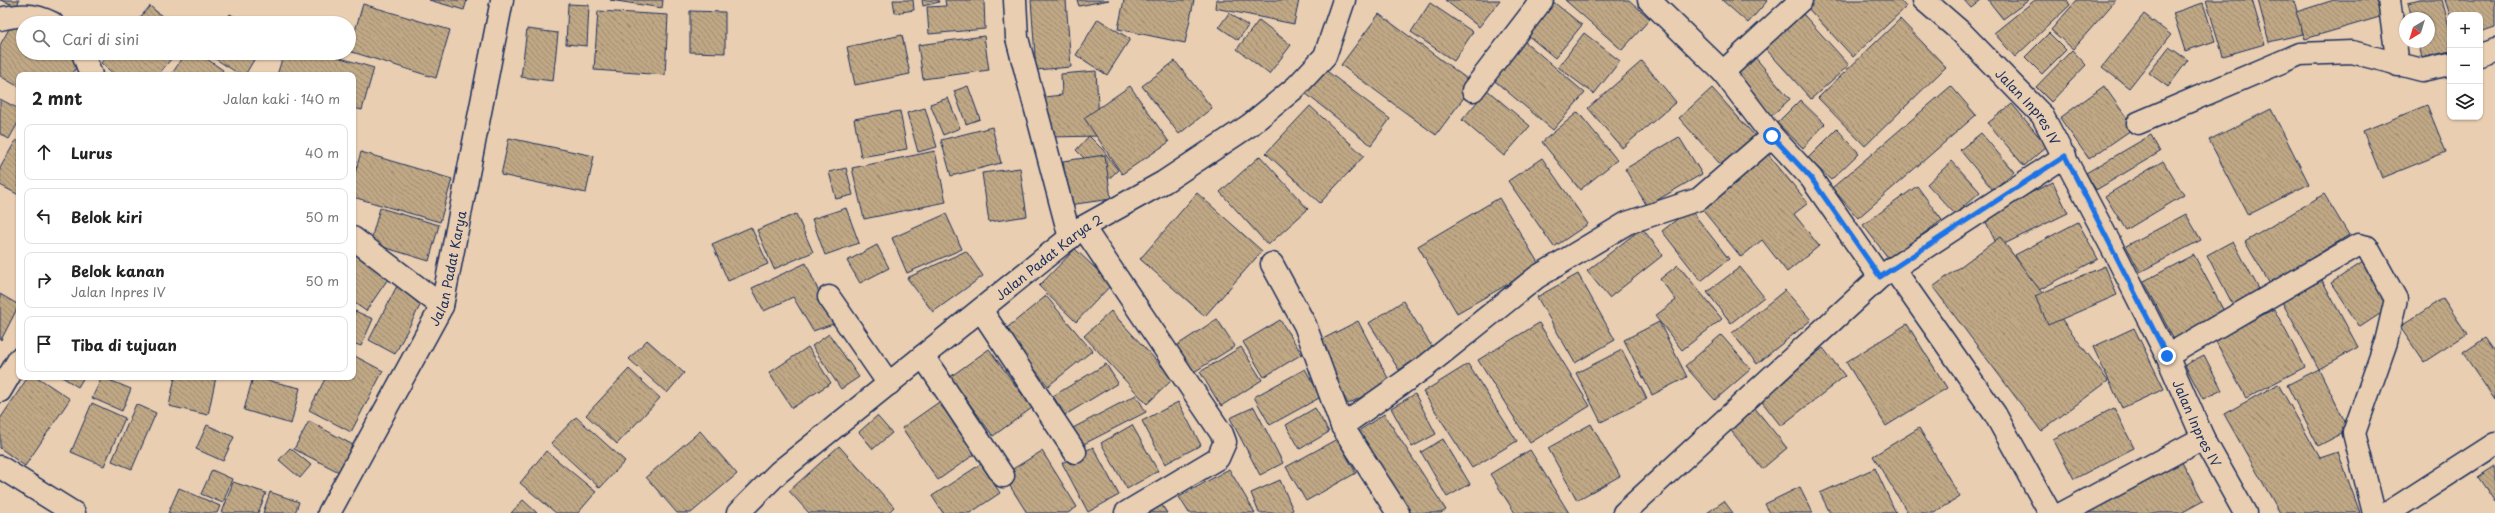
<!DOCTYPE html>
<html lang="id">
<head>
<meta charset="utf-8">
<style>
  body { margin:0; font-family:"Playpen Sans",sans-serif; background:#f2f2f2; color:#222 }
  .controls { position:absolute; right:12px; top:12px; display:grid; overflow:hidden; border-radius:8px; box-shadow:0 1px 3px #0004 }
  .controls button { width:36px; height:36px; display:grid; place-items:center; padding:0; border:0; border-bottom:1px solid #e0e0e0; background:#fff; color:#222; font:20px sans-serif }
  .compass { position:absolute; left:2399px; top:12px; width:36px; height:36px; border-radius:50%; background:#fff; box-shadow:0 1px 3px #0004; rotate:218deg }
  .stop { position:absolute; width:12px; height:12px; margin:-9px; border:3px solid #1a73e8; border-radius:50%; background:#fff }
  .stop.end { background:#1a73e8; border-color:#fff; box-shadow:0 1px 4px #0008 }
  .list { margin:0; padding:0; list-style:none }
  h2 { display:flex; justify-content:space-between; align-items:center; height:52px; margin:0; padding:0 16px; font-size:17px }
  h2 small { font-size:13px; font-weight:400; color:#767676 }
  .list li { display:grid; grid-template-columns:26px 1fr auto; gap:12px; align-items:center; box-sizing:border-box; height:56px; margin:0 8px 8px; padding:0 8px; border:1px solid #e0e0e0; border-radius:8px }
  .list b { display:block; font-size:15px; white-space:nowrap }
  .list p { margin:0; font-size:13px; white-space:nowrap; color:#767676 }
  .list em { font-size:13px; font-style:normal; color:#767676 }
  .icon { flex:none; width:22px; height:22px; fill:none; stroke:currentColor; stroke-width:2; stroke-linecap:round; stroke-linejoin:round }
  .map { position:relative; flex:none; width:2495px; height:513px; overflow:hidden }
  .search { position:absolute; background:#fff; box-shadow:0 1px 3px #0004; left:16px; top:16px; width:340px; height:44px; display:flex; align-items:center; gap:10px; box-sizing:border-box; padding:0 14px; border-radius:22px; color:#767676; font-size:15px }
  .panel { position:absolute; background:#fff; box-shadow:0 1px 3px #0004; left:16px; top:72px; width:340px; height:308px; border-radius:8px }
  .map>svg:first-child { display:block }
</style>
</head>
<body>
<div class="map">
<svg width="2495" height="513" viewBox="0 0 2495 513">
  <defs>
    <pattern id="building-back-hatch" width="6" height="6" patternUnits="userSpaceOnUse"><rect width="6" height="6" fill="#c0a885"/><path d="M-1 5l2 2M0 0l6 6M5-1l2 2" fill="none" stroke="#9b8970"/></pattern>
  </defs>
  <rect width="100%" height="100%" fill="#e9ceb1"/>
  <filter id="ink" filterUnits="userSpaceOnUse"><feTurbulence type="fractalNoise" baseFrequency=".025" numOctaves="2"/><feDisplacementMap in="SourceGraphic" scale="8" xChannelSelector="R" yChannelSelector="G"/><feConvolveMatrix kernelMatrix="1 2 1 2 8 2 1 2 1" color-interpolation-filters="sRGB"/></filter>
  <g filter="url(#ink)">
    <g fill="url(#building-back-hatch)" stroke="#1b2f5e">
      <path d="M0,0H19L17,6Z"/>
      <path d="M429,0H467L464,10Z"/>
      <path d="M610,0H663L662,8Z"/>
      <path d="M893,0H913L914,10L895,13Z"/>
      <path d="M922,0H938L939,2L923,6Z"/>
      <path d="M945,0H984L985,29L929,34L927,7L946,6Z"/>
      <path d="M1031,0H1066L1071,67L1036,70Z"/>
      <path d="M1077,0H1109L1079,6Z"/>
      <path d="M1124,0H1194L1185,43L1118,29Z"/>
      <path d="M1216,0H1299L1294,24L1215,8Z"/>
      <path d="M1445,0H1500L1479,27Z"/>
      <path d="M1551,0L1582,25L1555,58L1525,33Z"/>
      <path d="M1565,0H1629L1650,19L1622,50Z"/>
      <path d="M1722,0H1768L1748,23Z"/>
      <path d="M1811,0H1900L1906,7L1853,57L1805,5Z"/>
      <path d="M1964,0H1981L1971,8Z"/>
      <path d="M1988,0H2029L2003,19Z"/>
      <path d="M2035,0H2067L2070,5L2015,57L1994,33Z"/>
      <path d="M2077,0H2116L2073,49L2051,30Z"/>
      <path d="M2206,0H2252L2265,44L2223,56Z"/>
      <path d="M2258,0H2294L2303,34L2269,42Z"/>
      <path d="M2334,0H2378L2383,16L2305,39L2296,12Z"/>
      <path d="M2420,0H2442L2450,30V51L2422,58L2418,42H2429V18H2412L2408,3Z"/>
      <path d="M2445,0H2495V27L2480,32V15H2450Z"/>
      <path d="M1430,3L1473,32L1454,61L1411,32Z"/>
      <path d="M2203,3L2215,41L2185,51L2173,13Z"/>
      <path d="M363,4L450,30L436,78L349,51Z"/>
      <path d="M568,4L589,5L587,46L566,44Z"/>
      <path d="M150,6L170,23H135Z"/>
      <path d="M598,11L668,15L665,75L594,70Z"/>
      <path d="M690,11L725,12V53L690,52Z"/>
      <path d="M1229,13L1248,26L1238,40L1219,27Z"/>
      <path d="M230,14L245,23H224Z"/>
      <path d="M1379,14L1474,84L1436,135L1341,65Z"/>
      <path d="M1803,14L1849,65L1811,99L1765,48Z"/>
      <path d="M2144,14L2171,35L2129,88L2102,67Z"/>
      <path d="M1098,19L1130,39L1107,75L1076,55Z"/>
      <path d="M1900,19L1946,67L1865,146L1818,98Z"/>
      <path d="M1259,20L1291,45L1269,74L1237,49Z"/>
      <path d="M13,22L23,27V53H68L80,60L72,75H19V87L0,76V45Z"/>
      <path d="M527,29L558,33L553,81L521,77Z"/>
      <path d="M1584,33L1620,61L1594,94L1558,67Z"/>
      <path d="M2049,33L2066,50L2042,74L2025,57Z"/>
      <path d="M902,35L910,74L855,85L847,47Z"/>
      <path d="M984,36L989,70L923,79L918,45Z"/>
      <path d="M1522,39L1585,93L1553,130L1490,77Z"/>
      <path d="M2169,47L2188,60L2168,87L2149,73Z"/>
      <path d="M2072,50L2086,65L2051,102L2036,87Z"/>
      <path d="M109,53H176L158,75H115L101,63Z"/>
      <path d="M186,53H198L223,70L220,75H171Z"/>
      <path d="M206,53H258L245,75H241Z"/>
      <path d="M284,53H324L374,68L362,110L353,108V75H277Z"/>
      <path d="M1754,56L1790,99L1769,118L1732,73Z"/>
      <path d="M1175,61L1212,108L1179,134L1142,86Z"/>
      <path d="M1642,61L1676,102L1622,148L1588,108Z"/>
      <path d="M1324,69L1390,119L1371,145L1305,93Z"/>
      <path d="M1096,71L1100,136L1049,137L1044,97L1062,95L1061,74Z"/>
      <path d="M968,86L980,119L966,124L954,91Z"/>
      <path d="M1130,86L1169,142L1122,174L1084,118Z"/>
      <path d="M1951,86L1976,115L1858,218L1832,188Z"/>
      <path d="M2104,86L2134,128L2089,159L2060,118Z"/>
      <path d="M1712,88L1755,136L1721,165L1679,118Z"/>
      <path d="M1487,90L1530,126L1504,156L1462,120Z"/>
      <path d="M948,98L960,128L943,135L930,104Z"/>
      <path d="M0,99L19,109V121L9,139L0,134Z"/>
      <path d="M1800,100L1825,124L1803,148L1777,123Z"/>
      <path d="M2012,104L2047,146L2024,166L1988,123Z"/>
      <path d="M2427,105L2446,152L2382,178L2363,131Z"/>
      <path d="M1310,106L1364,156L1320,203L1266,153Z"/>
      <path d="M925,108L937,147L918,152L907,113Z"/>
      <path d="M2271,109L2309,184L2248,215L2209,140Z"/>
      <path d="M900,111L907,149L861,157L854,119Z"/>
      <path d="M1578,112L1617,160L1580,190L1542,142Z"/>
      <path d="M992,127L1001,163L951,176L941,140Z"/>
      <path d="M1837,129L1859,153L1831,180L1808,158Z"/>
      <path d="M1981,133L2014,172L1993,190L1960,150Z"/>
      <path d="M2151,135L2160,152L2096,190L2086,173Z"/>
      <path d="M1089,136L1103,150L1118,170L1096,191L1074,167L1084,158L1076,150Z"/>
      <path d="M1679,137L1702,174L1647,206L1625,169Z"/>
      <path d="M509,138L594,156L586,193L501,175Z"/>
      <path d="M16,140L19,142V195L0,185V168Z"/>
      <path d="M935,151L946,202L864,219L852,168Z"/>
      <path d="M361,152L452,179L440,222L353,197V180Z"/>
      <path d="M1767,153L1808,203L1794,214L1819,246L1787,272L1762,240L1741,257L1700,207Z"/>
      <path d="M1105,155L1111,199L1069,205L1063,161Z"/>
      <path d="M1260,156L1308,209L1268,245L1220,192Z"/>
      <path d="M1542,158L1588,224L1554,247L1508,181Z"/>
      <path d="M1952,161L1980,192L1955,214L1927,184Z"/>
      <path d="M2163,161L2184,195L2126,230L2105,196Z"/>
      <path d="M846,168L853,195L836,199L829,172Z"/>
      <path d="M1020,168L1027,216L989,222L982,173Z"/>
      <path d="M2053,182L2068,213L1998,247L1983,216Z"/>
      <path d="M1917,186L1942,220L1889,259L1863,225Z"/>
      <path d="M1197,193L1262,251L1205,316L1140,259Z"/>
      <path d="M2324,194L2349,235L2270,284L2245,242Z"/>
      <path d="M1499,198L1540,266L1457,313L1418,246Z"/>
      <path d="M380,208L439,225L429,261L370,243Z"/>
      <path d="M846,208L859,243L825,255L812,219Z"/>
      <path d="M1690,209L1729,259L1701,281L1662,231Z"/>
      <path d="M796,214L813,252L774,269L757,230Z"/>
      <path d="M946,214L962,249L907,273L892,238Z"/>
      <path d="M2186,214L2201,240L2140,272L2126,246Z"/>
      <path d="M2078,222L2098,259L2035,292L2015,255Z"/>
      <path d="M751,227L768,264L728,281L712,244Z"/>
      <path d="M1642,228L1663,255L1609,298L1587,271Z"/>
      <path d="M2000,237L2108,381L2041,431L1933,287Z"/>
      <path d="M2233,241L2260,291L2233,305L2207,255Z"/>
      <path d="M877,245L889,268L860,283L847,261Z"/>
      <path d="M1075,249L1112,284L1076,322L1039,286Z"/>
      <path d="M353,250L390,276L366,311L353,302Z"/>
      <path d="M966,251L983,276L933,312L907,278Z"/>
      <path d="M2194,255L2225,313L2174,340L2144,281Z"/>
      <path d="M2363,262L2392,306L2360,327L2331,283Z"/>
      <path d="M806,263L833,324L813,331L793,297L764,311L752,288Z"/>
      <path d="M1678,265L1722,319L1682,350L1655,316L1676,300L1660,279Z"/>
      <path d="M2105,266L2117,295L2048,325L2035,296Z"/>
      <path d="M1740,267L1764,297L1731,323L1707,292Z"/>
      <path d="M1578,274L1615,340L1575,363L1537,297Z"/>
      <path d="M2322,280L2358,347L2319,369L2282,302Z"/>
      <path d="M399,282L425,296L395,354L369,340Z"/>
      <path d="M1785,290L1811,320L1757,364L1732,333Z"/>
      <path d="M0,294L19,305L1,340L0,339Z"/>
      <path d="M1046,296L1092,351L1048,386L1003,331Z"/>
      <path d="M2443,298L2467,334L2424,362L2400,327Z"/>
      <path d="M1403,301L1433,348L1399,370L1369,323Z"/>
      <path d="M2274,309L2305,367L2246,398L2215,340Z"/>
      <path d="M355,311L373,319L361,346L353,343V317Z"/>
      <path d="M1111,311L1173,379L1147,404L1084,336Z"/>
      <path d="M1217,319L1235,346L1194,372L1176,346Z"/>
      <path d="M1280,320L1302,354L1264,377L1243,342Z"/>
      <path d="M1358,321L1390,382L1348,404L1315,343Z"/>
      <path d="M1659,322L1687,377L1652,395L1624,340Z"/>
      <path d="M1539,323L1590,406L1530,443L1478,360Z"/>
      <path d="M1907,324L1947,388L1886,426L1846,362Z"/>
      <path d="M2134,328L2164,389L2122,408L2093,347Z"/>
      <path d="M829,334L859,377L841,389L812,346Z"/>
      <path d="M1721,335L1751,369L1715,400L1685,366Z"/>
      <path d="M2485,338L2495,352V400L2463,353Z"/>
      <path d="M647,340L684,373L667,393L629,359Z"/>
      <path d="M808,347L831,383L792,408L769,373Z"/>
      <path d="M1241,347L1262,380L1221,406L1200,372Z"/>
      <path d="M1823,348L1845,376L1781,426L1759,398Z"/>
      <path d="M989,349L1032,408L993,436L950,377Z"/>
      <path d="M1622,350L1647,399L1601,422L1576,373Z"/>
      <path d="M353,355L383,371L351,432L309,410L326,377H353Z"/>
      <path d="M2204,355L2222,390L2203,399L2185,365Z"/>
      <path d="M1106,364L1118,383L1065,415L1053,396Z"/>
      <path d="M1468,364L1517,441L1472,468L1423,392Z"/>
      <path d="M629,369L660,398L617,444L586,415Z"/>
      <path d="M1305,369L1321,397L1270,425L1254,397Z"/>
      <path d="M2319,369L2349,430L2318,446L2287,385Z"/>
      <path d="M28,377H37L70,399L25,466L0,448V419Z"/>
      <path d="M62,377H84L78,387Z"/>
      <path d="M102,377L131,389L122,411L92,398Z"/>
      <path d="M175,377H216L208,415L169,406Z"/>
      <path d="M253,377L300,388L291,424L244,410Z"/>
      <path d="M2278,384L2320,458L2338,452L2360,513H2280L2224,414Z"/>
      <path d="M1415,394L1436,434L1412,447L1391,408Z"/>
      <path d="M1136,395L1146,412L1080,446L1071,429Z"/>
      <path d="M939,402L975,454L938,480L902,428Z"/>
      <path d="M1178,402L1201,445L1165,464L1142,421Z"/>
      <path d="M92,403L125,418L104,466L71,452Z"/>
      <path d="M136,404L156,413L132,469L112,461Z"/>
      <path d="M1254,407L1283,463L1260,475L1230,418Z"/>
      <path d="M1754,407L1787,448L1762,469L1728,427Z"/>
      <path d="M1315,408L1329,432L1300,449L1286,425Z"/>
      <path d="M2114,408L2134,448L2074,479L2053,439Z"/>
      <path d="M1384,414L1446,510L1441,513H1404L1354,434Z"/>
      <path d="M877,416L892,433L873,449L859,432Z"/>
      <path d="M576,417L625,461L600,488L551,443Z"/>
      <path d="M309,421L353,445L339,472L294,449Z"/>
      <path d="M1591,424L1620,476L1577,500L1548,448Z"/>
      <path d="M207,425L234,437L223,461L196,449Z"/>
      <path d="M1132,425L1158,471L1127,489L1101,443Z"/>
      <path d="M1919,428L1960,497L1934,513H1908L1873,456Z"/>
      <path d="M700,431L737,474L691,513H677L646,477Z"/>
      <path d="M1337,439L1356,473L1306,501L1286,467Z"/>
      <path d="M1443,439L1470,484L1447,497L1421,452Z"/>
      <path d="M839,446L894,507L888,513H809L789,491Z"/>
      <path d="M1093,447L1119,495L1088,512L1062,463Z"/>
      <path d="M290,448L311,465L300,478L279,460Z"/>
      <path d="M1530,450L1569,513H1515L1490,474Z"/>
      <path d="M546,451L596,492L578,513H556L520,483Z"/>
      <path d="M1042,451L1077,507L1068,513H1027L1003,475Z"/>
      <path d="M2178,455L2203,501L2181,513H2072Z"/>
      <path d="M981,464L1000,493L970,513H943L932,496Z"/>
      <path d="M2495,466V502L2478,477Z"/>
      <path d="M1875,468L1896,513H1830L1820,493Z"/>
      <path d="M1229,469L1255,513H1189L1179,497Z"/>
      <path d="M212,470L232,479L223,503L201,494Z"/>
      <path d="M1280,480L1293,510L1288,513H1259L1251,493Z"/>
      <path d="M233,482L266,493L258,513H222Z"/>
      <path d="M1800,487L1813,513H1770L1765,504Z"/>
      <path d="M179,488L220,506L217,513H168Z"/>
      <path d="M270,492L299,502L295,513H263Z"/>
      <path d="M523,500L537,513H511Z"/>
      <path d="M1724,501L1733,513H1707Z"/>
      <path d="M1160,502L1167,513H1141Z"/>
    </g>
    <g fill="none" stroke-linecap="round" stroke-linejoin="round">
      <defs>
        <g id="minor">
          <path d="M1015,0L1017,38L1070,238"/>
          <path d="M1649,0L1723,72L1772,136L1811,178L1880,277"/>
          <path id="s1" d="M1924,0L1961,32L2042,115L2116,255L2167,356L2203,438L2245,513"/>
          <path d="M2389,0L2398,65"/>
          <path d="M0,19C19,14 34,14 52,23"/>
          <path d="M83,53L91,75"/>
          <path d="M2480,55L2495,50"/>
          <path d="M1723,72L1801,0"/>
          <path d="M1473,90L1542,0"/>
          <path d="M2138,123L2300,54L2352,52L2422,70L2450,64"/>
          <path d="M1083,227L1222,434L1225,442L1218,458L1126,513"/>
          <path d="M353,238L442,306"/>
          <path d="M1272,264L1305,325L1342,426L1398,513"/>
          <path d="M1893,268L1995,414L2050,513"/>
          <path d="M829,297L889,384"/>
          <path d="M981,310L1075,452"/>
          <path d="M923,356L1003,476"/>
          <path d="M2167,356L2358,245L2367,247L2396,299L2386,342L2354,433L2374,513"/>
          <path d="M0,391L19,359"/>
          <path d="M1342,426L1425,367L1537,277L1627,223L1699,199L1772,136"/>
          <path d="M0,467L74,513"/>
          <path id="s2" d="M329,513L442,306L502,0"/>
          <path id="s3" d="M738,513L779,472L1083,227L1164,182L1250,125L1296,87L1325,56L1344,0"/>
          <path d="M1624,513L1880,277L2065,156"/>
          <path d="M2063,513L2203,438"/>
          <path d="M2388,513L2495,444"/>
        </g>
      </defs>
      <use href="#minor" stroke="#1b2f5e" stroke-width="25"/>
      <use href="#minor" stroke="#e9ceb1" stroke-width="22"/>
    </g>
  </g>
  <g fill="none" stroke-linecap="round" stroke-linejoin="round" filter="url(#ink)">
    <path stroke="#1a73e8" stroke-width="5" d="M1772,136L1811,178L1880,277L2065,156L2167,356"/>
  </g>
  <g text-anchor="middle" dominant-baseline="central" stroke-width="3.5" stroke-linejoin="round" paint-order="stroke">
    <g font-size="13" fill="#1b2f5e" stroke="#e9ceb1">
      <text stroke="none"><textPath href="#s1" startOffset="150">Jalan Inpres IV</textPath></text>
      <text stroke="none"><textPath href="#s3" startOffset="403">Jalan Padat Karya 2</textPath></text>
      <text stroke="none"><textPath href="#s2" startOffset="274">Jalan Padat Karya</textPath></text>
      <text stroke="none"><textPath href="#s1" startOffset="510">Jalan Inpres IV</textPath></text>
    </g>
  </g>
</svg>
<div class="controls">
<button>+</button>
<button>−</button>
<button><svg class="icon" aria-label="layers" viewBox="0 0 24 24"><path d="M12 4l9 5-9 5-9-5zM3 14l9 5 9-5"/></svg></button>
</div>
<svg class="compass" viewBox="-18 -18 36 36"><path d="M0-13l5 13h-10z" fill="#e53935"/><path d="M0 13l5-13h-10z" fill="#767676"/></svg>
<div class="stop" style="left:1772px;top:136px"></div>
<div class="stop end" style="left:2167px;top:356px"></div>
<div class="search"><svg class="icon" aria-label="search" viewBox="0 0 24 24"><circle cx="10" cy="10" r="6"/><path d="M15 15l6 6"/></svg>Cari di sini</div>
<section class="panel">
<h2>2 mnt<small>Jalan kaki · 140 m</small></h2>
<ul class="list">
<li><svg class="icon" aria-label="ahead" viewBox="0 0 24 24"><path d="M12 20V5M6 11l6-6 6 6"/></svg><div><b>Lurus</b></div><em>40 m</em></li>
<li><svg class="icon" aria-label="left" viewBox="0 0 24 24"><path d="M17 20v-9H6M10 6l-5 5 5 5"/></svg><div><b>Belok kiri</b></div><em>50 m</em></li>
<li><svg class="icon" aria-label="right" viewBox="0 0 24 24"><path d="M7 20v-9h11M14 6l5 5-5 5"/></svg><div><b>Belok kanan</b><p>Jalan Inpres IV</p></div><em>50 m</em></li>
<li><svg class="icon" aria-label="arrive" viewBox="0 0 24 24"><path d="M6 21V4h12l-3 4 3 4H6"/></svg><div><b>Tiba di tujuan</b></div></li>
</ul>
</section>
</div>
</body>
</html>
